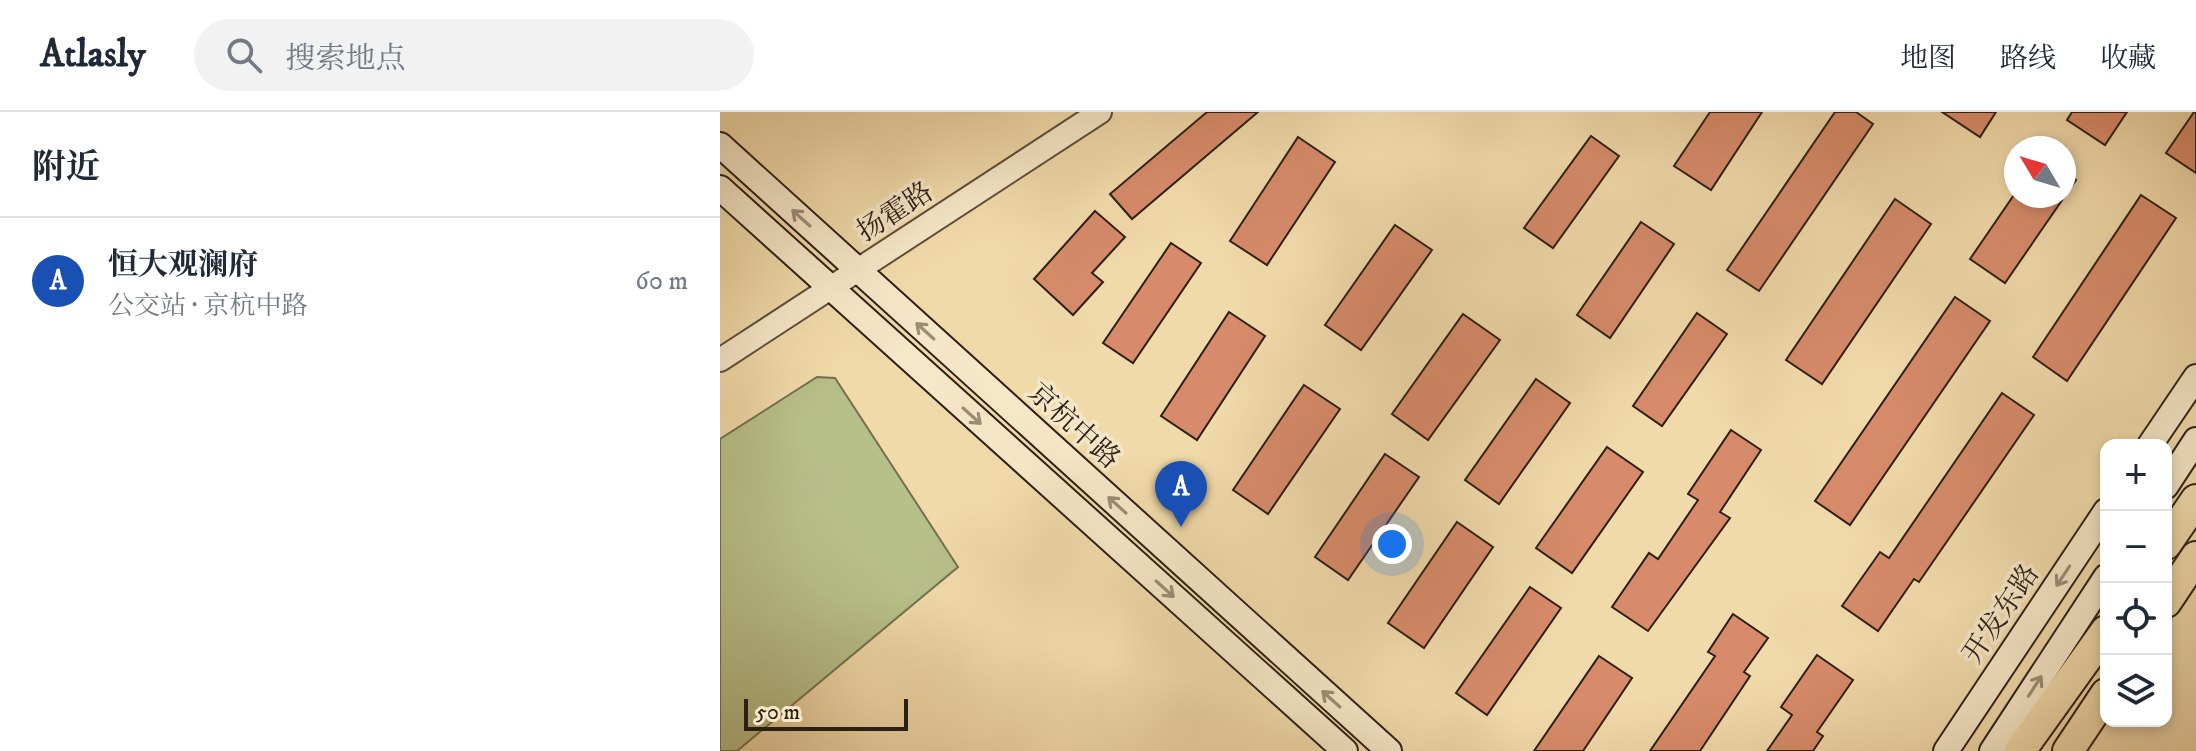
<!DOCTYPE html>
<html lang="zh">
<head>
<meta charset="utf-8">
<style>
  body { margin:0; font-family:"IM FELL DW Pica","Noto Serif SC",serif; background:#f2f2f3; color:#1f2937 }
  .controls { position:absolute; right:24px; bottom:24px; display:grid; overflow:hidden; border-radius:16px; box-shadow:0 4px 12px #0003 }
  .controls button { width:72px; height:72px; display:grid; place-items:center; padding:0; border:0; border-bottom:2px solid #e0e1e3; background:#fff; color:#1f2937; font:40px sans-serif }
  .compass { position:absolute; left:1284px; top:24px; width:72px; height:72px; border-radius:50%; background:#fff; box-shadow:0 4px 12px #0003; rotate:308deg }
  .scale { position:absolute; left:24px; bottom:20px; width:164px; box-sizing:border-box; padding-left:8px; border:4px solid #2e1f15; border-top:0; font-size:22px; line-height:28px; white-space:nowrap; color:#2e1f15; -webkit-text-stroke:6px #f6e7c8; paint-order:stroke }
  .you { position:absolute; left:672px; top:432px; width:28px; height:28px; margin:-20px; border:6px solid #fff; border-radius:50%; background:#1a73e8; box-shadow:0 0 0 12px #1a73e833 }
  .badge { display:grid; place-items:center; width:52px; height:52px; border-radius:50%; background:#8f2418; color:#fff; font-size:26px; font-weight:700 }
  .pin { position:absolute; translate:-50% -66px; filter:drop-shadow(0 2px 4px #0008) }
  .pin::after { content:''; position:absolute; top:42px; width:28px; height:24px; background:inherit; clip-path:polygon(0 0,100% 0,50% 100%) }
  .list { margin:0; padding:0; list-style:none }
  h2 { display:flex; justify-content:space-between; align-items:center; height:104px; margin:0; padding:0 32px; font-size:34px }
  h2 small { font-size:26px; font-weight:400; color:#747a83 }
  .list li { display:grid; grid-template-columns:52px 1fr auto; gap:24px; align-items:center; box-sizing:border-box; height:128px; padding:0 32px; border-top:2px solid #e0e1e3 }
  .list b { display:block; font-size:30px; white-space:nowrap }
  .list p { margin:0; font-size:26px; white-space:nowrap; color:#747a83 }
  .list em { font-size:26px; font-style:normal; color:#747a83 }
  .icon { flex:none; width:44px; height:44px; fill:none; stroke:currentColor; stroke-width:2; stroke-linecap:round; stroke-linejoin:round }
  .map { position:relative; flex:none; width:1476px; height:639px; overflow:hidden }
  header { display:flex; align-items:center; gap:48px; box-sizing:border-box; height:112px; padding:0 40px; background:#fff; border-bottom:2px solid #e0e1e3 }
  header strong { font-size:38px }
  nav { display:flex; gap:44px; margin-inline-start:auto; font-size:28px }
  .search { width:560px; height:72px; background:#f2f2f3; display:flex; align-items:center; gap:20px; box-sizing:border-box; padding:0 28px; border-radius:44px; color:#747a83; font-size:30px }
  main { display:flex }
  aside { flex:1; background:#fff }
  .map>svg:first-child { display:block }
</style>
</head>
<body>
<header>
<strong>Atlasly</strong>
<div class="search"><svg class="icon" aria-label="search" viewBox="0 0 24 24"><circle cx="10" cy="10" r="6"/><path d="M15 15l6 6"/></svg>搜索地点</div>
<nav><a>地图</a><a>路线</a><a>收藏</a></nav>
</header>
<main>
<aside>
<h2>附近<small></small></h2>
<ul class="list">
<li><span class="badge" style="background:#1a4fb4">A</span><div><b>恒大观澜府</b><p>公交站 · 京杭中路</p></div><em>60 m</em></li>
</ul>
</aside>
<div class="map">
<svg width="1476" height="639" viewBox="0 0 1476 639">
  <rect width="100%" height="100%" fill="#f1daaa"/>
  <filter id="stains"><feTurbulence type="fractalNoise" baseFrequency=".0025" numOctaves="4"/><feColorMatrix values="0 0 0 0 .2 0 0 0 0 .09 0 0 0 0 .02 0 0 0 .5 -.17"/></filter>
  <radialGradient id="worn" r=".72"><stop offset=".6" stop-color="#630" stop-opacity="0"/><stop offset="1" stop-color="#630" stop-opacity=".3"/></radialGradient>
  <path fill="#b8c08a" stroke="#737050" stroke-width="2" d="M97,265L115,266L238,455L17,639H0V327Z"/>
  <g fill="#d78b6a" stroke="#2e1f15" stroke-width="2">
    <path d="M487,0H538L412,107L390,82Z"/>
    <path d="M990,0H1042L991,78L954,54Z"/>
    <path d="M1115,0H1136L1153,12L1039,179L1007,158Z"/>
    <path d="M1222,0H1276L1260,25Z"/>
    <path d="M1352,0H1407L1385,33L1347,8Z"/>
    <path d="M1474,0H1476V61L1446,41Z"/>
    <path d="M871,24L899,44L833,136L804,116Z"/>
    <path d="M578,25L615,50L547,153L510,129Z"/>
    <path d="M1344,59L1356,68L1285,171L1250,147L1296,80V84H1344Z"/>
    <path d="M1421,83L1456,106L1347,269L1313,245Z"/>
    <path d="M1175,87L1211,112L1102,272L1066,248Z"/>
    <path d="M375,99L405,125L372,161L383,170L353,203L314,167Z"/>
    <path d="M921,110L954,132L890,226L857,203Z"/>
    <path d="M675,113L712,138L641,238L605,213Z"/>
    <path d="M451,131L481,151L413,251L383,231Z"/>
    <path d="M1235,185L1270,209L1130,413L1095,389Z"/>
    <path d="M509,200L545,224L477,328L441,304Z"/>
    <path d="M977,201L1007,222L942,314L913,294Z"/>
    <path d="M743,202L780,228L708,328L672,302Z"/>
    <path d="M816,267L850,291L779,392L745,368Z"/>
    <path d="M584,273L620,297L548,402L513,378Z"/>
    <path d="M1282,281L1314,303L1199,470L1194,467L1158,519L1122,494L1160,440L1169,446Z"/>
    <path d="M1011,318L1041,338L1000,400L1010,406L928,519L892,495L929,441L938,447L978,388L968,382Z"/>
    <path d="M887,335L923,360L852,461L816,436Z"/>
    <path d="M665,342L699,365L628,468L595,445Z"/>
    <path d="M737,410L773,435L704,536L668,511Z"/>
    <path d="M810,475L841,496L767,603L736,581Z"/>
    <path d="M1013,502L1048,526L1024,560L1030,564L980,639H930L995,544L988,540Z"/>
    <path d="M1097,543L1133,568L1097,620L1103,624L1093,639H1047L1072,603L1061,595Z"/>
    <path d="M879,544L912,566L863,639H814Z"/>
  </g>
  <g fill="none" stroke-linecap="round" stroke-linejoin="round">
    <defs>
      <path id="tertiary" d="M0,248L380,0"/>
      <g id="secondary">
        <path d="M0,33L669,639"/>
        <path d="M0,76L625,639"/>
        <path d="M1430,333L1476,265"/>
        <path d="M1446,374L1476,328"/>
        <path d="M1226,639L1386,399"/>
        <path d="M1272,639L1386,465"/>
      </g>
      <g id="trunk">
        <path d="M1446,432L1476,388"/>
        <path d="M1446,490L1476,445"/>
        <path d="M1300,639L1386,519"/>
        <path d="M1348,639L1386,582"/>
      </g>
    </defs>
    <use href="#tertiary" stroke="#5f4e3a" stroke-width="26"/>
    <use href="#secondary" stroke="#2e1f15" stroke-width="28"/>
    <use href="#trunk" stroke="#2e1f15" stroke-width="34"/>
    <use href="#tertiary" stroke="#f6e7c8" stroke-width="22"/>
    <use href="#secondary" stroke="#f6e7c8" stroke-width="24"/>
    <use href="#trunk" stroke="#f1daaa" stroke-width="30"/>
  </g>
  <defs><path id="oneway-shaft" d="M-6 0H5M1.5-3L5.5 0L1.5 3" fill="none" stroke-width="1.6" stroke-linecap="round" stroke-linejoin="round" transform="scale(2)"/></defs>
  <g stroke="#9c8d77">
    <use href="#oneway-shaft" transform="translate(81 106) rotate(-138)"/>
    <use href="#oneway-shaft" transform="translate(205 219) rotate(-138)"/>
    <use href="#oneway-shaft" transform="translate(252 304) rotate(42)"/>
    <use href="#oneway-shaft" transform="translate(397 393) rotate(-138)"/>
    <use href="#oneway-shaft" transform="translate(1343 464) rotate(124)"/>
    <use href="#oneway-shaft" transform="translate(445 477) rotate(42)"/>
    <use href="#oneway-shaft" transform="translate(1315 574) rotate(-57)"/>
    <use href="#oneway-shaft" transform="translate(611 587) rotate(-138)"/>
  </g>
  <g text-anchor="middle" dominant-baseline="central" stroke-width="7" stroke-linejoin="round" paint-order="stroke">
    <g font-size="28" fill="#2e1f15" stroke="#f6e7c8">
      <text transform="translate(175 100) rotate(-33)">扬霍路</text>
      <text transform="translate(354 314) rotate(42)">京杭中路</text>
      <text transform="translate(1281 502) rotate(-56)">开发东路</text>
    </g>
  </g>
  <rect width="100%" height="100%" filter="url(#stains)"/>
  <rect width="100%" height="100%" fill="url(#worn)"/>
</svg>
<div class="controls">
<button>+</button>
<button>−</button>
<button><svg class="icon" aria-label="locate" viewBox="0 0 24 24"><circle cx="12" cy="12" r="6"/><path d="M12 2v4M12 18v4M2 12h4M18 12h4"/></svg></button>
<button><svg class="icon" aria-label="layers" viewBox="0 0 24 24"><path d="M12 4l9 5-9 5-9-5zM3 14l9 5 9-5"/></svg></button>
</div>
<svg class="compass" viewBox="-18 -18 36 36"><path d="M0-13l5 13h-10z" fill="#e53935"/><path d="M0 13l5-13h-10z" fill="#747a83"/></svg>
<div class="scale">50 m</div>
<div class="you"></div>
<div class="pin badge" style="left:461px;top:415px;background:#1a4fb4">A</div>
</div>
</main>
</body>
</html>
